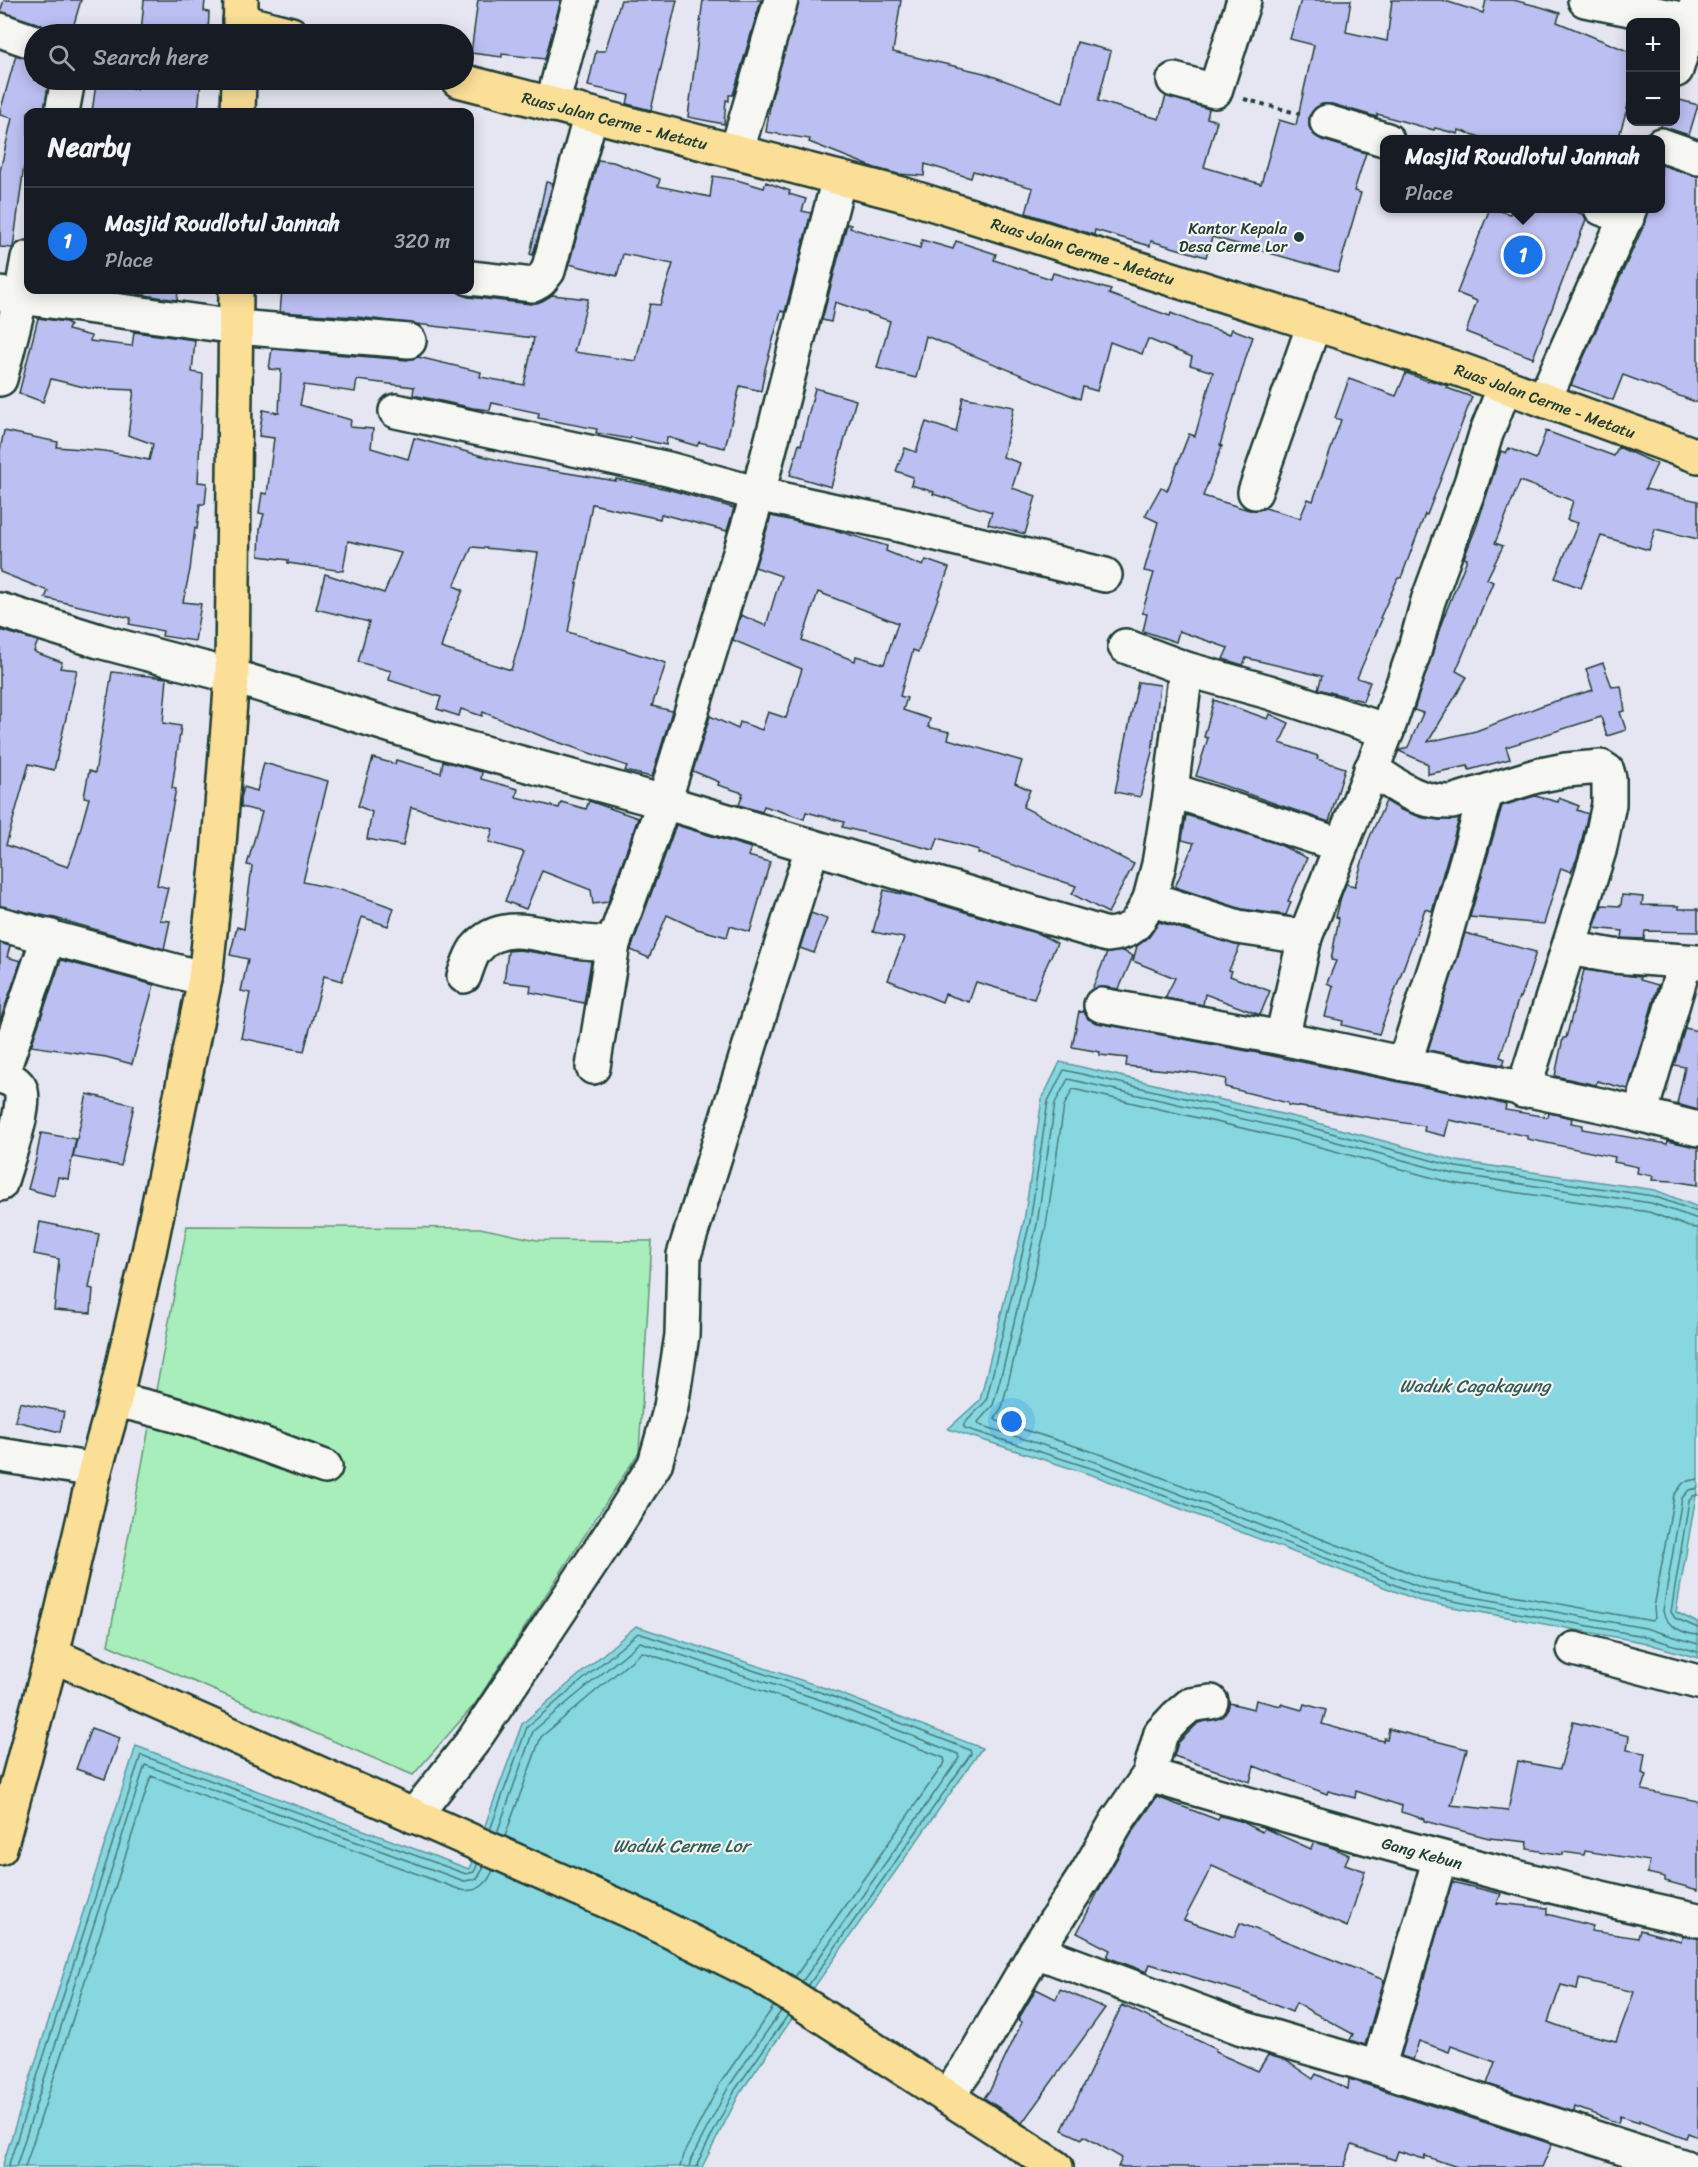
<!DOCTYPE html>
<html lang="en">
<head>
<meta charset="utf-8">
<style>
  body { margin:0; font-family:Sriracha,sans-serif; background:#242831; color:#f1f3f6 }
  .controls { position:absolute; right:18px; top:18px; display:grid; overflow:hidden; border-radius:12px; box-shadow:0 3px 15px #0003 }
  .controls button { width:54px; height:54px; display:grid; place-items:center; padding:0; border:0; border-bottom:2px solid #363941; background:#171b24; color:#f1f3f6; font:30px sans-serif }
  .you { position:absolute; left:1012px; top:1422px; width:21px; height:21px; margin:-15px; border:4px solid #fff; border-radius:50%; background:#1a73e8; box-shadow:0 0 0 9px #1a73e833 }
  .badge { display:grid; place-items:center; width:39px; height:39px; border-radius:50%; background:#1a73e8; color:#fff; font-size:20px; font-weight:700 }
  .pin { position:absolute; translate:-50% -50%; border:3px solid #fff; box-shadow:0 2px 6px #0006 }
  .popup { position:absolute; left:1380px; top:135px; width:285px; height:78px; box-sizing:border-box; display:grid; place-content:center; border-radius:12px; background:#171b24; filter:drop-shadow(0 2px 4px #0005); font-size:20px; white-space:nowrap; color:#9ea1a6 }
  .popup b { font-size:22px; color:#f1f3f6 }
  .popup::after { content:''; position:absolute; left:50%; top:100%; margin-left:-12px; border:12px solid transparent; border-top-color:#171b24 }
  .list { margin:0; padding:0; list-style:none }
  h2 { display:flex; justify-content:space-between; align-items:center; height:78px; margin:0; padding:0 24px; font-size:26px }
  h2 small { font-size:20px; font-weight:400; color:#9ea1a6 }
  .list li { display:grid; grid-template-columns:39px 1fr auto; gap:18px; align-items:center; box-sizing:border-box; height:108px; padding:0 24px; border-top:2px solid #363941 }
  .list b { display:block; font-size:22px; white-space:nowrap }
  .list p { margin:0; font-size:20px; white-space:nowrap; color:#9ea1a6 }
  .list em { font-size:20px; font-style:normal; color:#9ea1a6 }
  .icon { flex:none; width:33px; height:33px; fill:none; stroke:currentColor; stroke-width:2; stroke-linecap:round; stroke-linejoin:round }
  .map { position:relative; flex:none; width:1698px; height:2167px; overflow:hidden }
  .search { position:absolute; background:#171b24; box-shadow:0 3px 15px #0003; left:24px; top:24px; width:450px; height:66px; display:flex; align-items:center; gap:15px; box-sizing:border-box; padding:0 21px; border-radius:33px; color:#9ea1a6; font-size:22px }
  .panel { position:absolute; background:#171b24; box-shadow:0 3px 15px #0003; left:24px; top:108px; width:450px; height:186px; border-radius:12px }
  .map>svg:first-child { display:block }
</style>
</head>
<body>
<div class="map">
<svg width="1698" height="2167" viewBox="0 0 1698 2167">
  <rect width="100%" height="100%" fill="#e5e6f2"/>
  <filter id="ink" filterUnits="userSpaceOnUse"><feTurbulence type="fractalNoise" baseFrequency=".0167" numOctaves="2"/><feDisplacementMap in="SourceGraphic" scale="12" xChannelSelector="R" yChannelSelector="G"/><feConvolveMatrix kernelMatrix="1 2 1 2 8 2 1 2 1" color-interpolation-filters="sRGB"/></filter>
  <g filter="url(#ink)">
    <path fill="#a7eeba" stroke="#639677" stroke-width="1.5" d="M187,1226L480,1228L537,1240L652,1241L639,1452L475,1704L413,1775L108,1645Z"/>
    <g fill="#86d7e0" stroke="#5d999b" stroke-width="1.5">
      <path d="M1060,1062L1303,1119L1457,1161L1655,1190L1698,1207V1484L1676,1612L1698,1623V1658L1642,1642L1420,1601L1098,1477L948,1429L980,1400L1024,1221L1042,1099Z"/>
      <path d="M636,1626L828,1689L982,1748L740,2093L702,2167H2L136,1746L469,1869L522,1724Z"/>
    </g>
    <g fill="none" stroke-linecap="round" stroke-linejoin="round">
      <g stroke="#487b79" stroke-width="1.5">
        <path d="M1698,1212L1653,1196L1456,1167L1302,1125L1064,1070L1048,1101L1030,1222L986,1401L963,1425L965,1428L1100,1471L1421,1595L1643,1636L1698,1652"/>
        <path d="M1698,1219L1651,1203L1454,1174L1300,1132L1068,1079L1055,1103L1037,1224L1005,1361L993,1405L978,1422L980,1425L1102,1464L1423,1588L1645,1628L1698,1644"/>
        <path d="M1698,1228L1689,1227L1649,1212L1452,1183L1298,1141L1073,1089L1064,1106L1046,1226L1013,1363L1002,1407L995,1418L997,1421L1106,1456L1426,1579L1652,1621L1655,1618L1654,1608L1674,1495L1684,1482L1698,1479"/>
        <path d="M1698,1488L1689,1490L1682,1498L1663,1611C1665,1626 1685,1634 1698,1635"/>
        <path d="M1698,1495L1693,1496L1689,1501L1671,1612L1675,1618L1698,1628"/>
        <path d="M490,1830L527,1727L638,1633L826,1694L970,1750L971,1754L808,1986"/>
        <path d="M497,1833L533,1731L640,1642L824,1701L958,1754L959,1758L802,1982"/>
        <path d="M505,1836L541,1737L642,1652L821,1710L944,1758L945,1762L795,1977"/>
        <path d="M8,2167L141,1755L466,1874L474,1872L478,1863"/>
        <path d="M16,2167L145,1765L464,1881L477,1879L484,1867"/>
        <path d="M25,2167L151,1776L461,1890C477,1893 487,1885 493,1870"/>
        <path d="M680,2167L683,2155L721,2082L774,2006"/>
        <path d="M689,2167L691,2159L729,2086L781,2011"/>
        <path d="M697,2167L698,2162L735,2090L788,2015"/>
      </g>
    </g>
    <g fill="#bcbff1" stroke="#1f3d34" stroke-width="1.5" fill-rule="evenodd">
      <path d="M4,0H81L71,34H51L48,29L40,24L0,12Z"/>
      <path d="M144,0H205L204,11L209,12L208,34H141Z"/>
      <path d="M478,0H561L545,59L502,54V57L471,53Z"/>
      <path d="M621,0H677L651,110L627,104L629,95L588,86L596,51H605Z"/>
      <path d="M703,0H761L733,95H729V101L726,100L724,124L688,117Z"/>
      <path d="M799,0H901L893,52L984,73L1063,102L1077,42L1111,51L1098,101L1159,119L1166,96L1209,109L1207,118L1217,121L1204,167L1261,184L1279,120L1296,125L1314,45L1290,39L1301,0H1351L1346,32L1387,41L1392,0H1442L1483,13L1486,0H1513L1541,7L1560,13L1557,22L1630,52V98L1618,140H1489L1459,130L1458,134L1435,128L1434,130L1377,114V117L1332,104H1322L1315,108L1309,116V126L1313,134L1322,140L1366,153L1354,191L1361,193L1338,272L1212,237L1206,257L1151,241L1150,246L1095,230L1094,235L1026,213L1033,188L973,171L971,178L925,164L924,176L898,174L875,168L809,142L810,139L766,132L771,100Z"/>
      <path d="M16,55L34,60V80H49L44,112H28V167L24,166L13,248L0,247V171L12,118L0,115V112Z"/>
      <path d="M138,80H201L198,112H92L96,84L137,89Z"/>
      <path d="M1676,99L1698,105L1689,135L1661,127V122H1676Z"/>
      <path d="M598,160L613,162L660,179L658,186L710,197L713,176L737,180L764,188L766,182L790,191L789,194L806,199L802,211L811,213L785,312L781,311L765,369L761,391L740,386L725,448L699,442L697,446L667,437L666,445L631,437L630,439L596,433L597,429L538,418L539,413L492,403L490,410L473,408L413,395L414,387L357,380L355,392L304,385L300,405L351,420L350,427L373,429L371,448L408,459L414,438L513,464L616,481V479L667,489L734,508L727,531L661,514L660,519L592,504L568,632L666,663L652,706L672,711L652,777L625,771L627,766L546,738L483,712L482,716L461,709L459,716L437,709L441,697L389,680L391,671L358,662L369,622L316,609L325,574L384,593L401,553L348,541L343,571L288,563V560L259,556L260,529L264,514L259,513L262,493L267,494L274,438L259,436L263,410L279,413L281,370L269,369L272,349L407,360L418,357L481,372L480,377L524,385L534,338L357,317L280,312L282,290H456L459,293L468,297L531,304L542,301L552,295L588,299L574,352L636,361L650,304L660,305L673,264L623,254L617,276L569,264ZM472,547L538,553L524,628L511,670L441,648L448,625L463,590L454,586Z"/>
      <path d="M1661,165L1698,176V403L1623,375L1613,400L1571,385L1644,225L1648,208H1661Z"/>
      <path d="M546,182L553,183L533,255L530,254Z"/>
      <path d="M1490,208L1510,214L1512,208H1568L1584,215L1586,220L1533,358L1466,332L1477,301L1457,293Z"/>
      <path d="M847,224L851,225L850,228L920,248L922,240L953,249L956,241L996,254L994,260L1051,279L1053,273L1111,290L1109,294L1170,316L1171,313L1197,324L1230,334L1232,329L1253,337L1246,357L1220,445L1222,446L1203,496L1249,510H1258L1265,508L1300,518L1308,499L1313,501L1341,420L1335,418L1349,379L1396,396L1406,373L1428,381L1429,380L1448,386L1447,388L1472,397L1427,515L1425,514L1401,578H1398L1380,618L1382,619L1357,678L1370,682L1363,701L1318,689L1322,676L1246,658L1243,665L1223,659L1228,648L1179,631L1176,642L1143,631L1147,614L1142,613L1154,573L1144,571L1158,522L1145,516L1161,487L1167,491L1189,434L1195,436L1213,372L1190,365L1192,357L1148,339L1142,354L1110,342L1097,391L1083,387L1080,399L926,336L916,378L877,368L890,321L835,302L831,322L822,320Z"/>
      <path d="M139,290H178L177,300L138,294Z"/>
      <path d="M38,318L66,322L70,325L68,330L91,336L90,341L132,346L134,332L195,340L192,372L203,374L198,482L207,483L205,504H200L197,529L195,528L190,570L183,602L201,604L195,641L162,636L163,631L129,624L131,618L45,598L48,591L0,572V450L4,431L58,442L57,447L105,451L149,460L153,444L128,435L134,390L88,388L51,379L43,402L19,393Z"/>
      <path d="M815,388L856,400L831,487L790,475L799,444L801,445Z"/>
      <path d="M963,397L1014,407L1003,457L1020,463L1012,488L1036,496L1025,534L988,524L992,512L933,494L934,492L911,485L913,477L896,471L905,448L916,452L926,422L956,432Z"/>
      <path d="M1546,431L1614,456L1618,447L1657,464L1645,489L1698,501V539L1655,529L1649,550L1601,536L1581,588L1555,578L1578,523L1567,520L1573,501L1520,481L1495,543L1503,546L1487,579L1493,582L1456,671L1467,677L1428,742L1476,731L1546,704L1593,690L1586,669L1603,663L1612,687L1621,686L1625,711L1620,712L1626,730L1607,736L1601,717L1506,747L1510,759L1469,770L1468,766L1428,774V764L1399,751L1408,747L1423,713L1414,710L1441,624L1467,559L1464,558L1477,525L1501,451L1506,453L1509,448L1536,459Z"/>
      <path d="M771,516L838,531L887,546L886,551L923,566L926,560L949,568L918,652L913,650L900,696L907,698L903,710L930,719L928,727L950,732L948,739L1022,761L1015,783L1030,790L1023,807L1134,864L1108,913L1072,894L1076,886L978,853L979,850L938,838L934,850L842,827L844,822L806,812L804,819L764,806L762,812L739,805L743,793L718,785L719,782L693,771L710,716L738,729L740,722L762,730L768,712L786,718L802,669L733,640L741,615L766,626L781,576L755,567ZM818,592L898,623L884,664L856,656L855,661L802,640Z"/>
      <path d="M0,630L38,641L34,651L37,653L62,662L60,668L77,670L54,770L29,764L6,845L68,867L76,845L89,798L84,797L89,771L95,773L112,672L167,678L163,723L181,726L172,788L176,789L157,885L168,888L160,920L170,921L164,949L55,918L0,906Z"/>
      <path d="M1138,682L1160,685L1152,752L1140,797L1115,792Z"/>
      <path d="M1214,700L1268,719L1270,714L1289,723L1280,743L1318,756L1317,759L1345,768L1329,822L1196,776L1208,738L1204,737Z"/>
      <path d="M373,758L395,764L396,760L441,773L443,761L482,772L481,779L518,789L516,797L559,808L561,802L586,809L589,801L638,818L608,902L593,904L591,890L542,871L526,909L505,901L524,852L489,842L493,829L411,807L403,846L367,839L372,812L358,806Z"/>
      <path d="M264,763L328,781L303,882L340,890L341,889L394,908L388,926L362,917L342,981L324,976L304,1051L241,1038L250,993L241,991L248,959L230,955L237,927L244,929L252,866L247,865L262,812L241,807V798L244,787L257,791Z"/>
      <path d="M1535,796L1558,802L1559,798L1579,806L1577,810L1588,814L1578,856L1571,872L1561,868L1544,924L1470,917L1502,806Z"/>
      <path d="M1386,801L1401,810L1423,818L1439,820L1459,819L1432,911L1425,909L1379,1034L1342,1025L1343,1021L1325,1017L1333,986L1327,983L1336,961L1331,960L1339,918L1336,917L1341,897L1346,884L1355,886L1369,839Z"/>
      <path d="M1186,815L1278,844L1307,858L1288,901L1291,902L1286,915L1242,909L1175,887L1194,843L1182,840Z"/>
      <path d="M676,825L751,848L748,856L770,862L750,932L730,926L727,937L697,929L667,915L649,958L631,950V949Z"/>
      <path d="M884,890L911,896L1039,934L1057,943L1044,971L1034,999L976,982L969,1002L945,994L942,1002L888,980L904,938L873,932Z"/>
      <path d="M1622,895L1643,897L1642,905L1679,906V909H1698V932L1645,931L1644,939L1622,938L1623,931L1594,928L1602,905L1621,906Z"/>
      <path d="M811,913L827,919L814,953L800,948Z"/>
      <path d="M1159,922L1240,946L1229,970L1232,971L1230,976L1270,991L1260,1015L1205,994L1203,1005L1165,998L1175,978L1133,961L1137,946L1149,937Z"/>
      <path d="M1465,933L1536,952L1524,990L1523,989L1520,998L1519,997L1500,1057L1505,1059L1503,1065L1428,1050Z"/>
      <path d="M0,943L10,946L7,957L21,961L0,1021Z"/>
      <path d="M519,950L591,961L584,1003L530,992L531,985L504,982L508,951Z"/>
      <path d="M1123,951L1133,956L1119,989L1104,987L1092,989L1107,953Z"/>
      <path d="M61,960L154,985L132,1064L106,1057L31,1046Z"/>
      <path d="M1584,970L1640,977V980L1658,985L1628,1089L1597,1081L1596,1085L1555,1076L1563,1038H1566Z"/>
      <path d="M1083,1010L1088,1019L1098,1023L1258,1053L1492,1101L1506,1105L1505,1110L1548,1117L1549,1113L1572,1118L1571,1123L1583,1125L1582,1129L1667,1144L1668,1141L1698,1147V1185L1673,1181L1652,1180L1653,1176L1637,1173L1638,1167L1614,1162L1615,1157L1527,1139V1136L1449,1120L1445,1136L1424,1131L1425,1126L1288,1105V1103L1225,1087L1226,1079L1196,1073L1126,1066L1127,1058L1100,1055V1052L1072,1047L1079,1011L1082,1012Z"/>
      <path d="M1685,1028L1698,1031V1110L1677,1104L1685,1067L1674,1065Z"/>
      <path d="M87,1094L134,1105L121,1166L73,1157Z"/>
      <path d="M41,1133L76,1139L68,1179L58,1177L54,1196L28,1189L36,1159Z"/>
      <path d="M40,1222L99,1234L89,1288L93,1289L91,1313L54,1310L59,1259L34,1254Z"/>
      <path d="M20,1402L64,1412L60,1432L15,1421Z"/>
      <path d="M1256,1700L1281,1706V1704L1302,1710L1304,1704L1326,1710L1322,1724L1383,1741L1384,1738L1387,1739L1389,1729L1467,1749L1451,1805L1508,1811L1518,1761L1560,1769L1573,1722L1629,1736L1627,1750L1645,1753L1642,1773L1647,1775L1642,1790L1698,1801V1890L1665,1881V1877L1647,1873L1650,1861L1585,1851L1584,1855L1563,1852V1855L1527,1849L1528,1842L1489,1838L1424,1821V1819L1401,1812L1402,1806L1356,1791L1355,1798L1328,1791L1327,1794L1254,1766L1250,1782L1174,1756L1178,1743L1198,1723L1222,1717L1228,1709L1229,1703L1254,1709Z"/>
      <path d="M91,1728L120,1738L105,1779L76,1769Z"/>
      <path d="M1157,1797L1218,1820L1220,1816L1241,1821L1262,1832L1264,1828L1311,1849L1314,1842L1333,1848L1349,1855L1345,1864L1365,1871L1347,1927L1212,1866L1184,1920L1234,1937L1240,1923L1384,1980L1365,2045L1350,2040L1353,2034L1296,2003L1292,2012L1243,1992L1150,1964L1147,1972L1107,1957L1110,1950L1077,1933L1102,1884L1133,1831Z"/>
      <path d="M1452,1882L1501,1894L1497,1903L1547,1908V1914L1593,1926L1591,1931L1638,1938L1640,1930L1681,1941L1682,1936L1698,1938V2137L1688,2133L1686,2138L1639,2120V2122L1620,2116L1618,2123L1575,2107L1574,2112L1487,2084L1495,2062L1451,2046L1449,2052L1419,2041L1413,2060L1401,2056ZM1579,1979L1634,1992L1616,2041L1570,2030L1548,2022L1561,1985L1577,1989Z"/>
      <path d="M1036,1989L1056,1999L1060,1989L1105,2008L1022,2123L984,2098L991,2088L1022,2022L1018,2020Z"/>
      <path d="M1122,2005L1216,2049L1215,2052L1258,2071L1268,2055L1285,2060L1313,2079L1316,2074L1348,2089L1349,2079L1552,2144L1542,2167H1457L1425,2156L1424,2159L1398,2151L1395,2160L1352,2145L1344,2167H1118L1122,2158L1084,2136L1082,2139L1062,2130Z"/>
    </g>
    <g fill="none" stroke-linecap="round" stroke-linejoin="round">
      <defs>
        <g id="minor">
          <path d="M1585,0L1691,21"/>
          <path d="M0,30L34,42"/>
          <path d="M1676,70L1698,0"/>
          <path d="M1174,80L1215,91L1244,0"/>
          <path d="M552,105L580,0"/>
          <path d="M62,112L68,80"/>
          <path d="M1327,122L1387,140"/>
          <path d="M1661,145L1698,158"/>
          <path d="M737,150L781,0"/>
          <path d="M1601,208L1627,218"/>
          <path d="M470,278L533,285L540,281L548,271L591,114"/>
          <path d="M0,294L21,297L28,258"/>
          <path d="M0,379L21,297L236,327L409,341"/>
          <path d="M1544,400L1630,208"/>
          <path d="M396,411L668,469L758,494L900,525L1105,575"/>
          <path d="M1255,492L1314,324"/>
          <path d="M0,610L99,641L232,676L440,741L664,802L1107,935C1136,932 1137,923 1150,899L1238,927L1305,937"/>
          <path d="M1125,646L1186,669L1269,692L1387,731"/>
          <path d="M1371,769C1399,787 1417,803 1452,802L1536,776L1566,770L1601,767L1607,771L1609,778V804L1599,851L1523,1091"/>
          <path d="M1171,790L1186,669"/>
          <path d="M1150,899L1159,864L1171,790L1340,845"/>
          <path d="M0,924L205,979"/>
          <path d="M1569,948L1613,956L1698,962"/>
          <path d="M464,976C467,968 470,957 475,950C501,918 537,935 571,940C585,943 599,943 613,944"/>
          <path d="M1101,1005L1282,1038L1610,1107L1698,1129"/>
          <path d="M1282,1038L1305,937L1387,731L1414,652L1428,601L1471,483L1486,434L1505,386"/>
          <path d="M1404,1064L1440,953L1486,793"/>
          <path d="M593,1067L613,944L664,802L758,494L839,178"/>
          <path d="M0,1076C7,1078 15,1080 20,1088C29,1103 5,1165 0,1184"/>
          <path d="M1,1076L49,936"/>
          <path d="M1640,1115L1685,962"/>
          <path d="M115,1400C187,1414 256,1442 325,1467"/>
          <path d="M0,1455L95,1470"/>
          <path d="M1574,1649L1698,1682"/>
          <path id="s1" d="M1149,1775C1330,1829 1513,1880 1698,1920"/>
          <path d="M414,1816L473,1741L610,1535L655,1464L671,1407L682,1335L684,1255L812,848"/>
          <path d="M1036,1951L1087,1873L1117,1821L1149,1775L1161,1733L1176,1717L1190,1705L1211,1702"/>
          <path d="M1378,2068L1440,1858"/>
          <path d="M947,2097L972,2061L1036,1951L1242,2028L1378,2068L1685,2167"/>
        </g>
        <g id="major">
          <path d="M240,21L291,34"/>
          <path id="s2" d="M458,80L905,195L1461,370L1698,456"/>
          <path d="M52,1655L629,1911L757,1974L1056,2167"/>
        </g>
        <g id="highway">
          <path d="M240,34L241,0"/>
          <path d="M238,112L239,80"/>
          <path d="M0,1848L52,1655L95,1470L115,1400L149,1252L205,979L218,857L232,676L236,290"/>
        </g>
      </defs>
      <use href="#minor" stroke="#1f3d34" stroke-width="38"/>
      <use href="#major" stroke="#1f3d34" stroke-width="38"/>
      <use href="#highway" stroke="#1f3d34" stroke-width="38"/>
      <path stroke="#1f3d34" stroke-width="4" stroke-dasharray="4.5 4.5" stroke-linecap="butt" d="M1244,99L1300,114"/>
      <use href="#minor" stroke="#f6f6f2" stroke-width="33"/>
      <use href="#major" stroke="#fbdf96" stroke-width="33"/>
      <use href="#highway" stroke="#fbdf96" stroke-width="33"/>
    </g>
  </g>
  <circle fill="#1f3d34" stroke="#f6f6f2" stroke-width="2" cx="1299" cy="237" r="6"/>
  <g text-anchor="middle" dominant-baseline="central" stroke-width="4.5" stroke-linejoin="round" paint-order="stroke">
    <g font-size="16" fill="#1f3d34" stroke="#f6f6f2">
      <text stroke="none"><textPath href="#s2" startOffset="162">Ruas Jalan Cerme - Metatu</textPath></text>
      <text stroke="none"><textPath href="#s2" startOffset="648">Ruas Jalan Cerme - Metatu</textPath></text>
      <text stroke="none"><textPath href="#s2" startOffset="1134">Ruas Jalan Cerme - Metatu</textPath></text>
      <text stroke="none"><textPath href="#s1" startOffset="284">Gang Kebun</textPath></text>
    </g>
    <g font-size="16" fill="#1f3d34" stroke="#f6f6f2" text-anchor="end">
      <text x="1287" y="228">Kantor Kepala<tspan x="1287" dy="18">Desa Cerme Lor</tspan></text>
    </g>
    <g font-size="18" font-style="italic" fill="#345c56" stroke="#f6f6f2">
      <text x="1475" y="1386">Waduk Cagakagung</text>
      <text x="681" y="1846">Waduk Cerme Lor</text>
    </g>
  </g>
</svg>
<div class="controls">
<button>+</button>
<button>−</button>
</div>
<div class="you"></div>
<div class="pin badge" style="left:1523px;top:255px">1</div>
<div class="popup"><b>Masjid Roudlotul Jannah</b>Place</div>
<div class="search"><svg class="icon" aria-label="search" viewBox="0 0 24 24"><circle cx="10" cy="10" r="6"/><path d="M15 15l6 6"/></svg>Search here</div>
<section class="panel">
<h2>Nearby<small></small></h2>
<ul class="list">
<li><span class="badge">1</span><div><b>Masjid Roudlotul Jannah</b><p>Place</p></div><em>320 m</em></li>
</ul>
</section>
</div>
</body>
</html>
